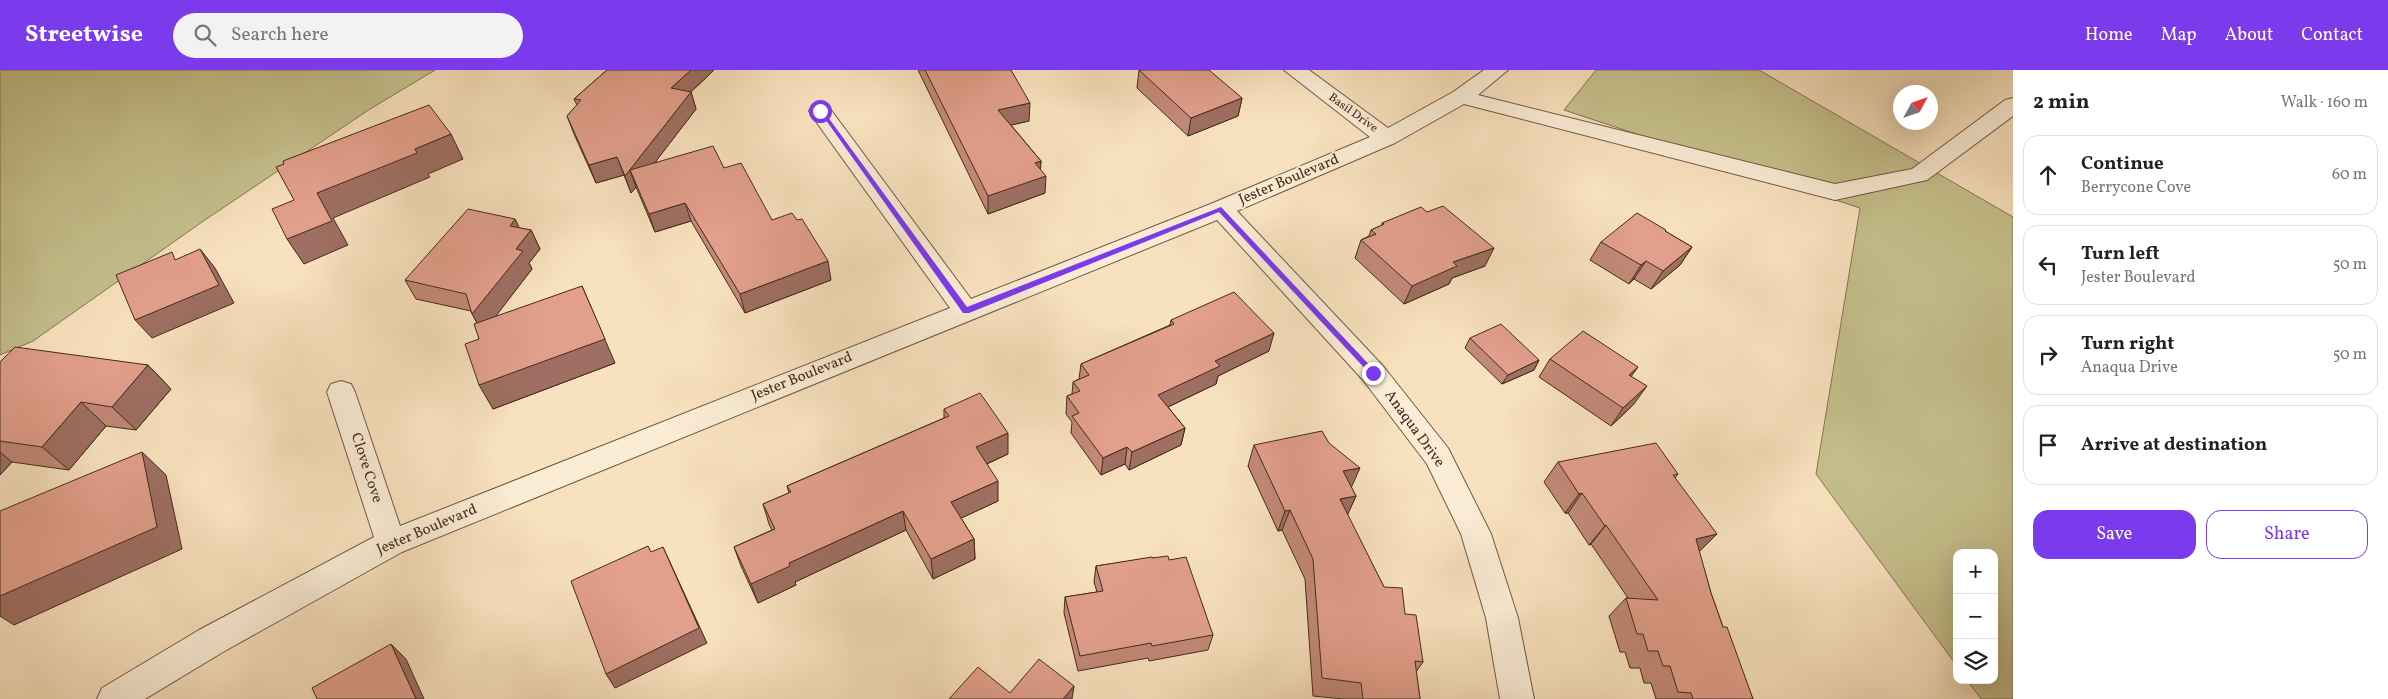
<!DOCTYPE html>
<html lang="en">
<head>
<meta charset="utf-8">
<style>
  body { margin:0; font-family:Vollkorn,serif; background:#f2f2f2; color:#222 }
  .controls { position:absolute; right:15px; bottom:15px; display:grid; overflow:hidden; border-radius:10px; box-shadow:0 5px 20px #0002 }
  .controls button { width:45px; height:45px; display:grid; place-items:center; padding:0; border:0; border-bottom:1px solid #e0e0e0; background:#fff; color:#222; font:25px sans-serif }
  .compass { position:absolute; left:1893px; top:15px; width:45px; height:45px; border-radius:50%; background:#fff; box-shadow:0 5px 20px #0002; rotate:50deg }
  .stop { position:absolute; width:15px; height:15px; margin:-11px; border:4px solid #7c3aed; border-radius:50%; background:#fff }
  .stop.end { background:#7c3aed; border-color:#fff; box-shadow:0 1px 5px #0008 }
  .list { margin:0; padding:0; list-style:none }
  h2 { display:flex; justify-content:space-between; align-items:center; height:65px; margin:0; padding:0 20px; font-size:21px }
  h2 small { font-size:16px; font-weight:400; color:#767676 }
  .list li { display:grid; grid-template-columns:32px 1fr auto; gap:15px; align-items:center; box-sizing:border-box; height:80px; margin:0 10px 10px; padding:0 10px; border:1px solid #e0e0e0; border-radius:15px }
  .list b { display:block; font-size:19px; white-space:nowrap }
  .list p { margin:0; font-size:16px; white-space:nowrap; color:#767676 }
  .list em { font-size:16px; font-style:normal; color:#767676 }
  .actions { display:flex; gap:10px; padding:15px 20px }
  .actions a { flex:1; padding:11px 0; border:1px solid #7c3aed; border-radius:15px; text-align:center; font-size:18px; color:#7c3aed }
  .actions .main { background:#7c3aed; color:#fff }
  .icon { flex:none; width:28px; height:28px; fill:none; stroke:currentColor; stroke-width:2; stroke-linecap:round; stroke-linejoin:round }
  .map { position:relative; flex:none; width:2013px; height:629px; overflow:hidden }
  header { display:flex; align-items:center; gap:30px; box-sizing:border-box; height:70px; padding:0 25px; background:#7c3aed; color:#fff }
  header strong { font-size:24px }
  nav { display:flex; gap:28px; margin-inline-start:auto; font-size:18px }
  .search { width:350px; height:45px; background:#f2f2f2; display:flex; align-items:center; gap:12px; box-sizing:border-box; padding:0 18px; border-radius:28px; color:#767676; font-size:19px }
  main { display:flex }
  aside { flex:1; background:#fff }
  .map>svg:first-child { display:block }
</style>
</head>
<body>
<header>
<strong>Streetwise</strong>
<div class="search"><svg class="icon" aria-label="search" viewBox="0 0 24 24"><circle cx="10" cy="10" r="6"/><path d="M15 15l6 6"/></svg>Search here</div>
<nav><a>Home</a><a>Map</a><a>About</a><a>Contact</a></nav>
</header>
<main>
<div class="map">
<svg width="2013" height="629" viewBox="0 0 2013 629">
  <rect width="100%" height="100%" fill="#f8e1be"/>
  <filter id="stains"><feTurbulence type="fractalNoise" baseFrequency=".004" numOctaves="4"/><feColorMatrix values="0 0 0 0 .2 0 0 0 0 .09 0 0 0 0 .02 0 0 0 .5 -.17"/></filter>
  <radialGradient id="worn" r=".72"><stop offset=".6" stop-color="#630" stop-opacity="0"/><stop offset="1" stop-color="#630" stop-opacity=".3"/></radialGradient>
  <g fill="#c5c08c" stroke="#857553">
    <path d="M0,0H435L370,39L202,152L33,271L0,285Z"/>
    <path d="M1596,0H1759L2013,147V629H1981L1967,610H1994V483H1957V596L1816,404L1860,138L1564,40Z"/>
  </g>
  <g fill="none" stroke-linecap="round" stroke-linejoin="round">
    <defs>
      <path id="minor" d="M1284,0H1309L1388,58L1453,22L1484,0H1508L1478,25L1835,114L1912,99L2005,30L2013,28V46L1927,110L1835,130L1464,34L1395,73L1237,141L1383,296L1448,378L1491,464L1518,548L1534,629H1500L1486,548L1461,464L1427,394L1363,310L1217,150L402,482L223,582L145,629H97L102,618L199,560L374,467L327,322L331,314L341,311L351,314L355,322L400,456L950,238L812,46L809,41L812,36L820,34L828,36L971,229L1213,133L1370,67Z"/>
    </defs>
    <use href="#minor" stroke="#725843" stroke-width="2"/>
    <use href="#minor" fill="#faecd5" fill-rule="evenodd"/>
  </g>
  <g fill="#c28978" stroke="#452a1a">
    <path d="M607,0H714L691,22L696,39L655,92L724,98L772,150L831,210L745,243L691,151L655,162L636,117L631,123L624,105L596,113L574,64L567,46L577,35L574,29Z"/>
    <path d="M918,0H1011L1029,51L1011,55L1041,91L1040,99L1045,123L988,144Z"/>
    <path d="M1139,0L1242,28L1238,46L1188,66L1137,18Z"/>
    <path d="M515,149L519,158L531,160L540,179L529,193L532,199L495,246L615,293L493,339L479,269L477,253L471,241L416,229L405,210Z"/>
    <path d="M1382,153L1485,196L1452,208L1449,214L1404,234L1355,188L1361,170L1369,166L1371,160L1382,155Z"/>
    <path d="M1665,161L1692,177L1680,195L1651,219L1634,209L1629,214L1590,190L1601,172Z"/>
    <path d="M1171,250L1269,281L1218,306L1216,314L1168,337L1185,358L1181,375L1129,400L1125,394L1101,405L1071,363L1072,352L1066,344L1067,326L1072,324L1073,312L1079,309L1081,294L1170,255Z"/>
    <path d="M1470,268L1539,290L1534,300L1502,314L1465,278Z"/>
    <path d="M1550,289L1634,334L1611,356L1539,307Z"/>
    <path d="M0,292L148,295L171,319L136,360L106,356L69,400L12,392L0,405Z"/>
    <path d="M944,339L1008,384L987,394L998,431L961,448L974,469L975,489L933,509L906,460L795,512L796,515L758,533L741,496L734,477L772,460L769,454L763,434L789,423L787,416L944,348Z"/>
    <path d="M1254,375L1351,417L1356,426L1347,445L1384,517L1405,544L1423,592L1416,602L1420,629H1344L1313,626L1305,509L1282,460L1278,461L1248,396Z"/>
    <path d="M1558,392L1678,404L1675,408L1699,482L1711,523L1723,557L1753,629H1656L1651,613H1644L1640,598H1630L1625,582H1620L1609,546L1626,528H1628L1591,474L1589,475L1568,443H1565L1544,412Z"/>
    <path d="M1152,488L1169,490L1213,565L1208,580L1149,591L1148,588L1078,601L1064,543L1065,527L1097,522L1094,512L1096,496Z"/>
  </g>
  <g fill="#9e6f62" stroke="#452a1a">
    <path d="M691,0H714L676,36L671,18Z"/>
    <path d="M691,22L696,39L637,116L630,100L636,117L631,123L625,106Z"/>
    <path d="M1242,28L1238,46L1188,66L1191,48Z"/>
    <path d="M1030,33L1029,51L998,58V40Z"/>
    <path d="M451,64L463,89L428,104L430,107L333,148L348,175L304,194L287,169L317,123L415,79Z"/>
    <path d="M617,87L624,105L596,113L589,95Z"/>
    <path d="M1041,91L1040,108L1046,106L1045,123L988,144V126L1035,93Z"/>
    <path d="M685,133L691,151L655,162L649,144Z"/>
    <path d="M515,149L524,168L510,156Z"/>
    <path d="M531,160L540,179L529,193L532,199L483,263L472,244L516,179Z"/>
    <path d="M1692,177L1680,195L1651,219L1663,201Z"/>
    <path d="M1494,178L1485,196L1452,208L1449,214L1404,234L1412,216L1453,192Z"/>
    <path d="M200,179L215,198L234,233L152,268L135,250Z"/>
    <path d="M828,191L831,210L745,243L740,224Z"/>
    <path d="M1646,191L1634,209L1629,214L1641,195Z"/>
    <path d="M582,216L615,293L493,339L479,315Z"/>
    <path d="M1274,263L1269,281L1218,306L1216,314L1155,343L1158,325L1215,291Z"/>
    <path d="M1539,290L1534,300L1502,314L1508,305Z"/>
    <path d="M148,295L171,319L136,360L112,337Z"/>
    <path d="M1638,297L1625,315L1629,305Z"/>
    <path d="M1647,316L1634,334L1611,356L1623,338Z"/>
    <path d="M81,332L106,356L69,400L42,377Z"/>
    <path d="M1185,358L1181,375L1129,400L1132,382Z"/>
    <path d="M1008,363V384L977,398L976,377Z"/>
    <path d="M1127,377L1125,394L1101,405L1103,388Z"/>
    <path d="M0,382L12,392L0,405Z"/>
    <path d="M142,382L166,405L182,479L14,555L0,546V526Z"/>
    <path d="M1360,398L1351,418L1343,401Z"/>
    <path d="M998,411V431L953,452L951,432Z"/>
    <path d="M1582,423L1568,443H1565L1579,424Z"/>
    <path d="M1356,426L1347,446L1340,429Z"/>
    <path d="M1290,440L1282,460L1278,461L1285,441Z"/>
    <path d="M903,441L906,460L795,512L796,515L758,533L751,514L789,493Z"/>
    <path d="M1606,455L1591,474L1589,475L1605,456Z"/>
    <path d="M1717,464L1698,483L1696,469Z"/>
    <path d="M974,469L975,489L933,509L931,489Z"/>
    <path d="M663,477L707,573L615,618L606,604Z"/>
    <path d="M391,574L406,589L424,629H416Z"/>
    <path d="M1074,616L1072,629H1063Z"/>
  </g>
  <g fill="#e29f8c" stroke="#452a1a">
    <path d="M607,0H691L671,18L691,22L625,106L617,87L589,95L567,46L581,30L574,29Z"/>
    <path d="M925,0H1011L1030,33L998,40L1041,91L1035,93L1046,106L988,126Z"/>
    <path d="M1139,0H1209L1242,28L1191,48Z"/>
    <path d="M429,35L451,64L415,79L417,83L317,123L332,151L287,169L272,139L294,130L276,97L284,94L283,91Z"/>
    <path d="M713,76L724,98L741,93L772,150L792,143L797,150L802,149L828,191L740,224L685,133L649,144L630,100Z"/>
    <path d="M1443,136L1494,178L1453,192L1457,196L1412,216L1361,170L1376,164L1371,160L1384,154L1382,153L1421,137L1427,142Z"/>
    <path d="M468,139L515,149L510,156L531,160L516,179L523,181L472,244L466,224L405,210Z"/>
    <path d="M1637,143L1666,160L1665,161L1692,177L1663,201L1646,191L1641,195L1601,172Z"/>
    <path d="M200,179L219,215L135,250L116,205L172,182L175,190Z"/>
    <path d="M582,216L605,269L479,315L465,274L479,269L474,254Z"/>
    <path d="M1234,222L1274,263L1215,291L1220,296L1158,325L1185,358L1132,382L1127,377L1103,388L1072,346L1079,343L1067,326L1080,321L1073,312L1089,305L1081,294L1174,254L1171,250Z"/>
    <path d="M1501,254L1539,290L1508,305L1470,268Z"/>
    <path d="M1583,261L1638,297L1629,305L1647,316L1623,338L1550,289Z"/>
    <path d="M15,277L148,295L112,337L81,332L42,377L0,371V292Z"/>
    <path d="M980,323L1008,363L976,377L998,411L951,432L974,469L931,489L903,441L789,493L790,496L751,514L734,477L775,459L763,434L791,422L787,416L949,346L944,339Z"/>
    <path d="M1322,361L1329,373L1360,398L1343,401L1356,426L1340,429L1384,517L1402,518L1405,544L1416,545L1423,592L1415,591L1420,629H1363L1361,613L1322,608L1313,489L1290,440L1285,441L1254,375Z"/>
    <path d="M1656,373L1678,404L1673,405L1717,464L1696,469L1711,523L1723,557H1727L1753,629H1693L1691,623L1678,622L1670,596H1663L1658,581H1648L1643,564H1637L1626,528L1658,530L1606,455L1605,456L1582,423L1579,424L1558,392Z"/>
    <path d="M142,382L157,457L0,526V441Z"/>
    <path d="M648,476L651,482L663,477L699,558L606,604L571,511Z"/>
    <path d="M1168,486L1169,490L1186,487L1213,565L1152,576L1151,573L1080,586L1065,527L1103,521L1096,496L1152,487V488Z"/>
    <path d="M391,574L416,629H317L312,618Z"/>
    <path d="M1039,589L1074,616L1063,629H949L978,597L1010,623Z"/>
  </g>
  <path fill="#7c3aed" d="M818,39H822L967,237L1221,137L1377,303L1376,305H1371L1219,142L969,243H963Z"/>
  <g text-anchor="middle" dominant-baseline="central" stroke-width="4" stroke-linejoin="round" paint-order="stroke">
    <g font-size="12" fill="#452a1a" stroke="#faecd5">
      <text transform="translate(1353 43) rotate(36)">Basil Drive</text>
    </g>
    <g font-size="15" fill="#452a1a" stroke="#faecd5">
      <text transform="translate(1289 110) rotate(-23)">Jester Boulevard</text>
      <text transform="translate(802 307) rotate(-22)">Jester Boulevard</text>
      <text transform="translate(1414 359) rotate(54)">Anaqua Drive</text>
      <text transform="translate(366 398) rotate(72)">Clove Cove</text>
      <text transform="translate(427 460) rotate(-23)">Jester Boulevard</text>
    </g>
  </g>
  <rect width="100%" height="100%" filter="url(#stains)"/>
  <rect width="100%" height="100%" fill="url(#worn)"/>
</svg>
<div class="controls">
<button>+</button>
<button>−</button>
<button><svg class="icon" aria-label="layers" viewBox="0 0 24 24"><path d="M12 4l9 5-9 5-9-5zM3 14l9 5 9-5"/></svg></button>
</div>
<svg class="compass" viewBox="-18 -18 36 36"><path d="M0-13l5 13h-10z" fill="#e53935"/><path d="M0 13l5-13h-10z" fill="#767676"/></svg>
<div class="stop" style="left:820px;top:41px"></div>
<div class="stop end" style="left:1373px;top:303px"></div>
</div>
<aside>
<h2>2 min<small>Walk · 160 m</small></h2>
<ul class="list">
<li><svg class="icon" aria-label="ahead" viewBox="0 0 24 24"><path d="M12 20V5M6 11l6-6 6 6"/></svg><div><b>Continue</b><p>Berrycone Cove</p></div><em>60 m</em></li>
<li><svg class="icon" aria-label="left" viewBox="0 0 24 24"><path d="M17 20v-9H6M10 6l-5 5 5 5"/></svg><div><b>Turn left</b><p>Jester Boulevard</p></div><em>50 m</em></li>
<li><svg class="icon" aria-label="right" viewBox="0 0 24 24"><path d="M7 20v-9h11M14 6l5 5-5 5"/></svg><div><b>Turn right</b><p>Anaqua Drive</p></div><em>50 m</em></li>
<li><svg class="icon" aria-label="arrive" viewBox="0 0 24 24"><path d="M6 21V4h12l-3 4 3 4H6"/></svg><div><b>Arrive at destination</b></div></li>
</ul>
<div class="actions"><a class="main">Save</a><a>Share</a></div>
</aside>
</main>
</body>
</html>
